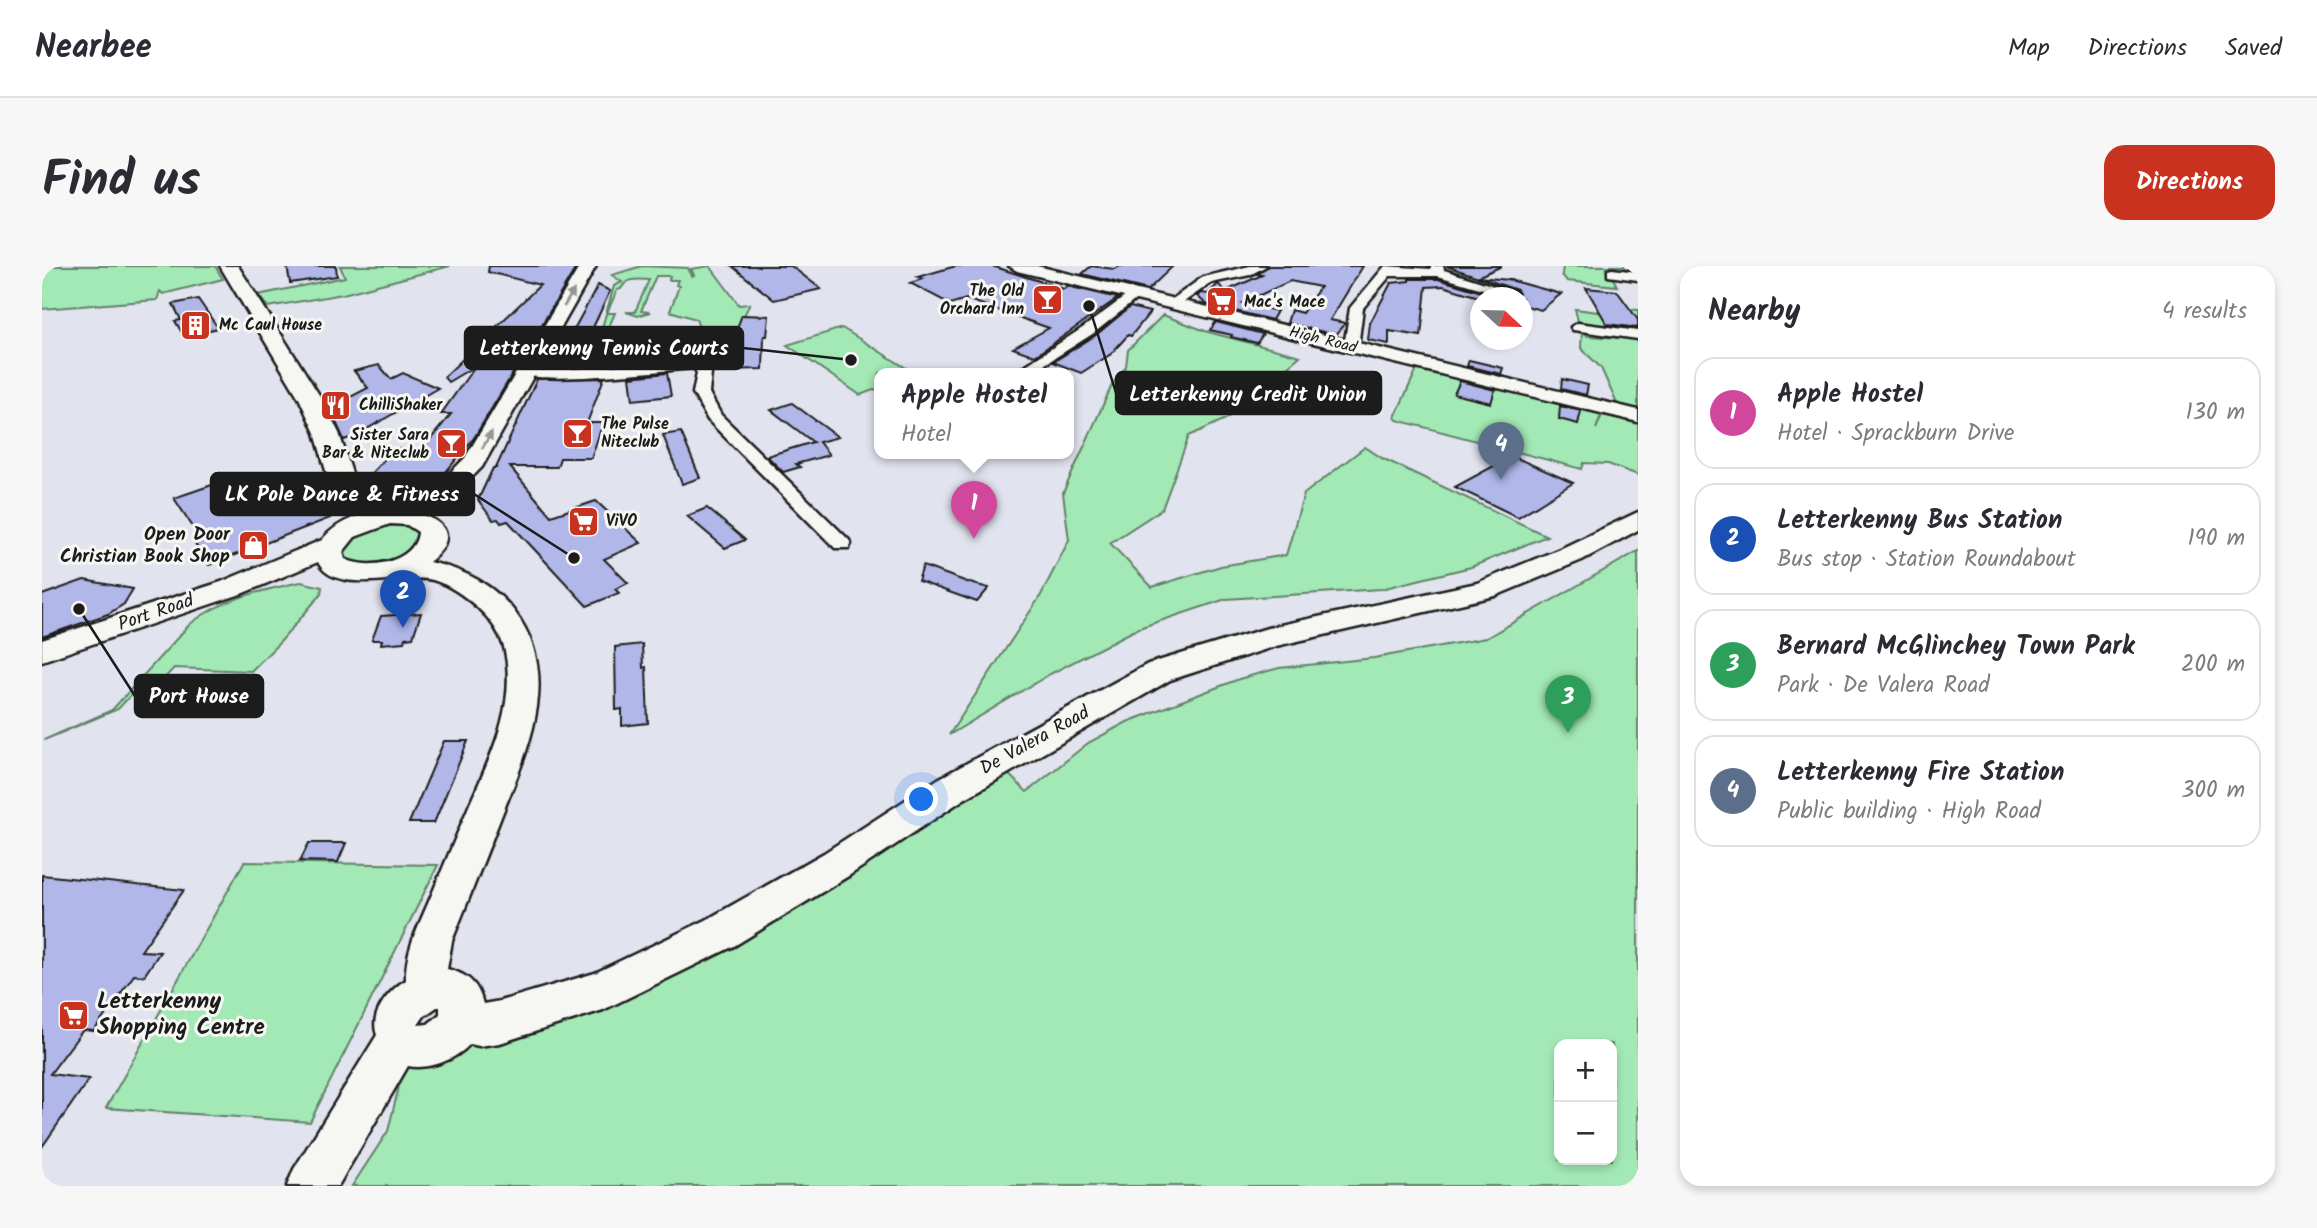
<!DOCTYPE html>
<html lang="en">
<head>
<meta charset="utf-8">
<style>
  body { margin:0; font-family:Kalam,sans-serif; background:#f7f7f7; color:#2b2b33 }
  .controls { position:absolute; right:21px; bottom:21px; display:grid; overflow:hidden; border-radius:14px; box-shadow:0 4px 10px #0003 }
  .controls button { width:63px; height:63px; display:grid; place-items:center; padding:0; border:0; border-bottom:2px solid #e1e1e2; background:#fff; color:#2b2b33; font:35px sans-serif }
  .compass { position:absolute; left:1428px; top:21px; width:63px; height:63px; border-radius:50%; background:#fff; box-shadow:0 4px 10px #0003; rotate:112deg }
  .you { position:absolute; left:880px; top:534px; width:24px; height:24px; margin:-18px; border:5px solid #fff; border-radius:50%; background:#1a73e8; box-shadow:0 0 0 10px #1a73e833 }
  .badge { display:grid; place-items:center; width:46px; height:46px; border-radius:50%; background:#c8321e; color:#fff; font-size:23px; font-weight:700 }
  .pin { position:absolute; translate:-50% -58px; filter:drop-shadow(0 2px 4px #0008) }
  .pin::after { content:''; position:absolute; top:37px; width:24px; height:21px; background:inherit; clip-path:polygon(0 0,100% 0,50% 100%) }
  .popup { position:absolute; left:832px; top:102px; width:200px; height:91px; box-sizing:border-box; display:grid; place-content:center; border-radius:14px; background:#fff; filter:drop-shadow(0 2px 5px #0005); font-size:23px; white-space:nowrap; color:#7c7c81 }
  .popup b { font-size:26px; color:#2b2b33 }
  .popup::after { content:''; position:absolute; left:50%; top:100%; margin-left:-14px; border:14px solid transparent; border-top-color:#fff }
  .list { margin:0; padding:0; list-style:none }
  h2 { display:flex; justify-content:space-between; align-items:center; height:91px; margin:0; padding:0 28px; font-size:30px }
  h2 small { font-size:23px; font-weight:400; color:#7c7c81 }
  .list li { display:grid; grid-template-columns:46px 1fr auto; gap:21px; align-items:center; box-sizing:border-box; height:112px; margin:0 14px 14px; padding:0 14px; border:2px solid #e1e1e2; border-radius:21px }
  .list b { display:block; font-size:26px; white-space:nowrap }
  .list p { margin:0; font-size:23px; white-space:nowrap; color:#7c7c81 }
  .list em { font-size:23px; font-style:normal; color:#7c7c81 }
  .map { position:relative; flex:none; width:1596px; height:920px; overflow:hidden; border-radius:21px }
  header { display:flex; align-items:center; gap:42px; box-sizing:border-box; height:98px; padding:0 35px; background:#fff; border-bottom:2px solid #e1e1e2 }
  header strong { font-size:33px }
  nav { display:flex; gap:38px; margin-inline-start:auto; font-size:24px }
  .intro { display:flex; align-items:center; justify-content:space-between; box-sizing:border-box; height:168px; padding:0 42px }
  h1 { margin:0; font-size:49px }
  .button { padding:18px 32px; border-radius:21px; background:#c8321e; color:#fff; font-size:24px; font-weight:700 }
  main { display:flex; gap:42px; padding:0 42px }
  aside { flex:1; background:#fff; border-radius:21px; box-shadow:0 4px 10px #0003 }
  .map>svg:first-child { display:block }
</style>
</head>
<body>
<header>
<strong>Nearbee</strong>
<nav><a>Map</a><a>Directions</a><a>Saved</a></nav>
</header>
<div class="intro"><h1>Find us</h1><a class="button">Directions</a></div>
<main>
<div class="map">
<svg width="1596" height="920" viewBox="0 0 1596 920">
  <rect width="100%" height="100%" fill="#e1e3ef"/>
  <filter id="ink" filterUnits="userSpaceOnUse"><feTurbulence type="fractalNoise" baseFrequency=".0143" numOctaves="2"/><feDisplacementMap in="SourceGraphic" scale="14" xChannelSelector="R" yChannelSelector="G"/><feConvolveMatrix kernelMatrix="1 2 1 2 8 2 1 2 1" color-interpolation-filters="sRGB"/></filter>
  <g filter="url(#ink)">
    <g fill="#a3e9b5" stroke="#608268" stroke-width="2" fill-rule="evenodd">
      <path d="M0,0H173L181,13L121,28L118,25L115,34L0,43Z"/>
      <path d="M298,0H408L301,28L226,41L216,29L303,11Z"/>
      <path d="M600,0L646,2L650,10L652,9L649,3L668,0L697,39L708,38L686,79L665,86L654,53L628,45L637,20L634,19L636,14H627L628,10H614L599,45L608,46L596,50L584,46H593L607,14C595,13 584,12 579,23L575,24L565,47H573L562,72H554L559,65L572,20L580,16L570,9Z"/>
      <path d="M1521,0H1582L1587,8L1568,6L1575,20L1525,15L1520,9Z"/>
      <path d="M1555,41L1596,44V66L1537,59L1533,43L1556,46Z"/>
      <path d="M1121,49L1166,66L1258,90L1184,153L1147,170L1120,243L1068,277L1110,321L1179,300L1244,289L1262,228L1323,181L1340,192L1505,270L1429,301L1339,323L1184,333L1097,362L1008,408L907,469L999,329L1027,274L1021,227L1070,119L1084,100L1086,84Z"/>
      <path d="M800,62L872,107H838L837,122L818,129L745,79Z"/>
      <path d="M1540,65L1546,70L1596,73V143L1576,140L1559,102L1539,82Z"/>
      <path d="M1375,103L1561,143L1554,163L1560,149L1596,156V209L1566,198L1542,197L1540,203L1355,154L1353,151Z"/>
      <path d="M341,257C355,258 368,256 377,268C375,273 374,280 370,284C356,298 308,311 300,285L308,272Z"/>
      <path d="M1596,285V920H310L346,865L367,779L503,743L954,496L985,526L1046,477L1085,456L1197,413L1237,402L1332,392L1444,372ZM1517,778H1570V894H1517Z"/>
      <path d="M259,316L280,321L279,328L240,374L209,405L132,402L118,417L101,416L76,443L2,474L70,444L148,358C179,333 221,324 259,316Z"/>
      <path d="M202,596L396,599L268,856L64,842Z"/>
    </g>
    <g fill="#b1b8e9" stroke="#1c1c1c" stroke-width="2">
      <path d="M245,0H294L295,10L248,17Z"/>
      <path d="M447,0H535L499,60L468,92H480L432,172L399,212L339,241L329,240L317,219L322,218L321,216L352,183L379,185L409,148H399L433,100L406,116L402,111L498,19L446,6Z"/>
      <path d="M690,0H749L779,23L732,34Z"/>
      <path d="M914,0H950L1022,23L1025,20L1076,32L993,90L971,82L1007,62L924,33L908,38L868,17L881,13L876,11Z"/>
      <path d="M1049,0L1072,3L1078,0H1131L1106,24L1040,8Z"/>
      <path d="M1226,0H1321L1288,54L1303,57L1294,69L1245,57L1249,44L1260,47L1278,21L1248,15L1201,37L1235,45L1230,54L1164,38L1155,30L1160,27L1166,28L1176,18L1184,25L1220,9L1215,8Z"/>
      <path d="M1404,0H1460L1435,11L1468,14L1519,28L1499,44L1480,39V32H1472L1477,28L1475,24Z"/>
      <path d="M1367,13H1396L1460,32H1440L1401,20L1384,21L1379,70L1347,65V78L1326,74L1328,57L1349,17L1367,15Z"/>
      <path d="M556,19L568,25L548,68L580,66L568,97L544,99L537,91L536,93L531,65Z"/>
      <path d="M1544,22L1575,25L1596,54V62L1565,58Z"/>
      <path d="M156,33L176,62L142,70L133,55L139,54L131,38Z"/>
      <path d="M1088,41L1108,46L1089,70L1086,69L1069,88L1039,107L1011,96L1054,69Z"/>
      <path d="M700,49L727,50L725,70H722L721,103L679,104Z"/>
      <path d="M1174,56L1221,68L1215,77L1189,71L1190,69L1168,64Z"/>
      <path d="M631,62L636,92L586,96L582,65Z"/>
      <path d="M1427,94L1461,102L1459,108L1425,100Z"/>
      <path d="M337,99L349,113L361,107L396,122L311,171L302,174L283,132L299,136L326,122L312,105Z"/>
      <path d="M625,107L629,130L591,134L588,111Z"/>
      <path d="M562,112L545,157H561L549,192H518L515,201H468L509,250L554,235L599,277L562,293L586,317L573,323L577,327L545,340L466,255L459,257L456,253L451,254L436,234L451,202H454L495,113Z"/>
      <path d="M1520,113L1546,119L1544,129L1519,123Z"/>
      <path d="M1418,115L1453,124L1449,137L1412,128Z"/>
      <path d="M750,137L796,171L777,176L787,189L754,198L758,201L741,206L725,190L771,176L729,144Z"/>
      <path d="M1518,140L1539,145L1536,158L1517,153Z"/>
      <path d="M639,166L658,212L640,218L621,169Z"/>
      <path d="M1470,190L1520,212L1531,217L1476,251L1413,221Z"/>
      <path d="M253,206L288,252L167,299L153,278L160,275L132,232L173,218L185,234L221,222L218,217Z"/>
      <path d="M665,242L677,252L703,274L683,282L645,250Z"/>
      <path d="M881,300L928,317L947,322L935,336L876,315Z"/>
      <path d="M42,314L91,323L82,338L66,348L0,371V329Z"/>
      <path d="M379,347L371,371L363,372L362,376L339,378L340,374H330L339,350Z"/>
      <path d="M600,378L601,402L604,401L606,457L580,460V443L574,444L573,381Z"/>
      <path d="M402,475H426L392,557H367Z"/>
      <path d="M267,577H304L296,596L258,595Z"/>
      <path d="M0,609L142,624L99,685L118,686L102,710L92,709L52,765L41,764L8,808L47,813L0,881Z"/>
    </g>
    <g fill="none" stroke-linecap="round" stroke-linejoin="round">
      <defs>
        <g id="minor">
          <path d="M1208,0H1224L1208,9L1169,17L1136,40L1131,41L1125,37L1161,11Z"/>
          <path d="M1343,0L1389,3V0H1401L1402,4L1474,27L1468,31L1396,10H1348L1321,42L1316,81L1309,85L1304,84L1302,81L1308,42Z"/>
          <path d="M1570,3L1596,6V14L1566,10V4Z"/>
          <path d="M1092,24L1098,28L1097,31L1052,67L989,107H972L1042,61Z"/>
          <path d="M1536,57L1596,65V73L1531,64L1529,61Z"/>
          <path d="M657,93L662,94L669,107L667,127L679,149L807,274L809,278L807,282H793L666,154L651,127L655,107L652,102C625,104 492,120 477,106L484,102L530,103Z"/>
        </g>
        <g id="tertiary">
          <path d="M538,0H554L440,201L410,231L367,255H351L347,250L351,245L394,221L423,192Z"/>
          <path d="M967,0H995L1596,144V156L975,5Z"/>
        </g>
        <g id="secondary">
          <path d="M178,0H196L279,132L297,167L317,229L313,234L304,237L295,234L291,229L273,167L257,132Z"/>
          <path d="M348,242C380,245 431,260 387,296C420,303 451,318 472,345C523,412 483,489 457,556C441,596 426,635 410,675L405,703C425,708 436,717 441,738L458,735L553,707L664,654L782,587L896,513L1106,398L1229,361L1435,317L1520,282L1596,246V264L1540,294L1453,330L1234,380L1128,414L922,533L808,609L692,680L561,744L458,777L437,780L428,778C413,794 388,804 366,800L296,920H245L252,903L335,769C327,748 347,724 364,714C363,685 377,659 388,633C401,602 414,571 427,540C449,490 476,437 462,381C457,365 448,353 436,342C423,330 408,319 391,314C360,307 292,330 276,296L199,328L0,395V374L179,316L280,274C297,253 322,247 348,242ZM348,258L365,259L376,266C374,296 326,305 303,293L301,286L313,271ZM395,741H398V748L386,758L376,759L382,750Z"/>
        </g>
      </defs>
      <use href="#minor" stroke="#1c1c1c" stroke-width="5"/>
      <use href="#tertiary" stroke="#1c1c1c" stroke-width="5"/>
      <use href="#secondary" stroke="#1c1c1c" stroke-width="5"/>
      <use href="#minor" fill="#f6f6f2" fill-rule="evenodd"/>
      <use href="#tertiary" fill="#f6f6f2" fill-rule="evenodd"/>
      <use href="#secondary" fill="#f6f6f2" fill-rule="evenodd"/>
    </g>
    <defs><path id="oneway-solid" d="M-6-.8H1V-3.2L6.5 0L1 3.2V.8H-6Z" transform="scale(1.75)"/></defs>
    <g fill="#949492">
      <use href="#oneway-solid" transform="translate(527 32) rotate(-59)"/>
      <use href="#oneway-solid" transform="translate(445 174) rotate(-60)"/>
    </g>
  </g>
  <defs>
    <symbol id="bar-square" viewBox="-11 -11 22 22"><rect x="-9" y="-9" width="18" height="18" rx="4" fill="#c8321e" stroke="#f6f6f2"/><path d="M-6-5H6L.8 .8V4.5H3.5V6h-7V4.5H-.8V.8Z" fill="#fff"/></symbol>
    <symbol id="supermarket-square" viewBox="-11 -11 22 22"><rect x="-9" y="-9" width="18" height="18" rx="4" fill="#c8321e" stroke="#f6f6f2"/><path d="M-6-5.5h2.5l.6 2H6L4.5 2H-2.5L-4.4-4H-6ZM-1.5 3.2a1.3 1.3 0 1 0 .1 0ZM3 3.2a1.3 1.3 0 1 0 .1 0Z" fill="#fff"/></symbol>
    <symbol id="building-square" viewBox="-11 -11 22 22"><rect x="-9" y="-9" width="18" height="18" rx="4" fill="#c8321e" stroke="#f6f6f2"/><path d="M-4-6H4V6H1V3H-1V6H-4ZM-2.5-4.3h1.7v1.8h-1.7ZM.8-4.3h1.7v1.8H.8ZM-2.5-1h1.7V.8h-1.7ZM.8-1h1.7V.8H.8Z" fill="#fff"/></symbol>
    <symbol id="restaurant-square" viewBox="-11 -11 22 22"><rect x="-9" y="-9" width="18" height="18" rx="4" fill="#c8321e" stroke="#f6f6f2"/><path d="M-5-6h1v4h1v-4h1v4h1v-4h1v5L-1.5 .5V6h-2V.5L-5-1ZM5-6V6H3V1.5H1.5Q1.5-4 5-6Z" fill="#fff"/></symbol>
    <symbol id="shop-square" viewBox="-11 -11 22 22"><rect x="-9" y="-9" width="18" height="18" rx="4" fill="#c8321e" stroke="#f6f6f2"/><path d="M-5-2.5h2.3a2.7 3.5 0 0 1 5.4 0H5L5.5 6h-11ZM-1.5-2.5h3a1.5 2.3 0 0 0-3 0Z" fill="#fff"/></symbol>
  </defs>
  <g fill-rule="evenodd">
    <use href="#bar-square" x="988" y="16" width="35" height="35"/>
    <use href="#supermarket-square" x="1162" y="18" width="35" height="35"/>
    <use href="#building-square" x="136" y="42" width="35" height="35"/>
    <use href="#restaurant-square" x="276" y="122" width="35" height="35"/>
    <use href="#bar-square" x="518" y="150" width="35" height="35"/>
    <use href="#bar-square" x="392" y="160" width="35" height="35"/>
    <use href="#supermarket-square" x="524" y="238" width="35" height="35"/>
    <use href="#shop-square" x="194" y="262" width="35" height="35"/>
    <use href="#supermarket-square" x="14" y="732" width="35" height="35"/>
  </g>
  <g text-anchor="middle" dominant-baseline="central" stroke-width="6" stroke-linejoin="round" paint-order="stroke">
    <g font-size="16" font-weight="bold" fill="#1c1c1c" stroke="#f6f6f2" text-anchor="start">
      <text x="982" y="25" text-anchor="end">The Old<tspan x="982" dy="18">Orchard Inn</tspan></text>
      <text x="1202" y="36">Mac's Mace</text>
      <text x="177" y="59">Mc Caul House</text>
      <text x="317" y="139">ChilliShaker</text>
      <text x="559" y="158">The Pulse<tspan x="559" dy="18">Niteclub</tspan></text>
      <text x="387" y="169" text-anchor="end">Sister Sara<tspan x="387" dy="18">Bar &amp; Niteclub</tspan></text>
      <text x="564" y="255">ViVO</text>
    </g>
    <g font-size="16" fill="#1c1c1c" stroke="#f6f6f2">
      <text transform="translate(1281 74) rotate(14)">High Road</text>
    </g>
    <g font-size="19" font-weight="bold" fill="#1c1c1c" stroke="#f6f6f2" text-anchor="end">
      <text x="188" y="269">Open Door<tspan x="188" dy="22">Christian Book Shop</tspan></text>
    </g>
    <g font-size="19" fill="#1c1c1c" stroke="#f6f6f2">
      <text transform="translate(114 347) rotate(-19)">Port Road</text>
      <text transform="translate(993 475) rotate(-29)">De Valera Road</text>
    </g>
    <g font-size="23" font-weight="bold" fill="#1c1c1c" stroke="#f6f6f2" text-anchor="start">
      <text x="55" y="736">Letterkenny<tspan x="55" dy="26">Shopping Centre</tspan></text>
    </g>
  </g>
  <path fill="none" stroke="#1c1c1c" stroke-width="2.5" d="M809 94L701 82M1047 40L1074 127M532 292L432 228M37 343L93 430"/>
  <g fill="#1c1c1c" stroke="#f6f6f2" stroke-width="2.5">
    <circle cx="809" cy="94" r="7"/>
    <circle cx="1047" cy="40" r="7"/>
    <circle cx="532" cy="292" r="7"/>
    <circle cx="37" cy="343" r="7"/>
  </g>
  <g fill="#1c1c1c" stroke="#1c1c1c" stroke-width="2.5">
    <rect x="423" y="61" width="278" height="42" rx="7"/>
    <rect x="1074" y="106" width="265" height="42" rx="7"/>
    <rect x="169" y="207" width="263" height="42" rx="7"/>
    <rect x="93" y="409" width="128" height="42" rx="7"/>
  </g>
  <g font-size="21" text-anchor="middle" font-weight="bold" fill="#fff">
    <text x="562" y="89">Letterkenny Tennis Courts</text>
    <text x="1206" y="135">Letterkenny Credit Union</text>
    <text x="300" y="235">LK Pole Dance &amp; Fitness</text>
    <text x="157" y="437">Port House</text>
  </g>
</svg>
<div class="controls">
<button>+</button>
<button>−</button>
</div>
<svg class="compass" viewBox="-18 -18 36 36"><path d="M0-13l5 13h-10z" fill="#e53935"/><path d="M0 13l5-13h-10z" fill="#7c7c81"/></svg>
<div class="you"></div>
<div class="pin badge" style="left:932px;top:273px;background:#d1479c">1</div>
<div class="popup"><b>Apple Hostel</b>Hotel</div>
<div class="pin badge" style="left:361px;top:362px;background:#1a4fb4">2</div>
<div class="pin badge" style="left:1526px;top:467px;background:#2e9e5b">3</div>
<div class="pin badge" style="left:1459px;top:214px;background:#5c6f8a">4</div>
</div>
<aside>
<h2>Nearby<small>4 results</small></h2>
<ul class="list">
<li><span class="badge" style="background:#d1479c">1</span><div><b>Apple Hostel</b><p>Hotel · Sprackburn Drive</p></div><em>130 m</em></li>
<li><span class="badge" style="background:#1a4fb4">2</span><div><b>Letterkenny Bus Station</b><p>Bus stop · Station Roundabout</p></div><em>190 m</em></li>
<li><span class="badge" style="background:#2e9e5b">3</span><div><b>Bernard McGlinchey Town Park</b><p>Park · De Valera Road</p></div><em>200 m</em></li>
<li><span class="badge" style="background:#5c6f8a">4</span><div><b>Letterkenny Fire Station</b><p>Public building · High Road</p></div><em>300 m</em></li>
</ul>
</aside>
</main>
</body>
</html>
